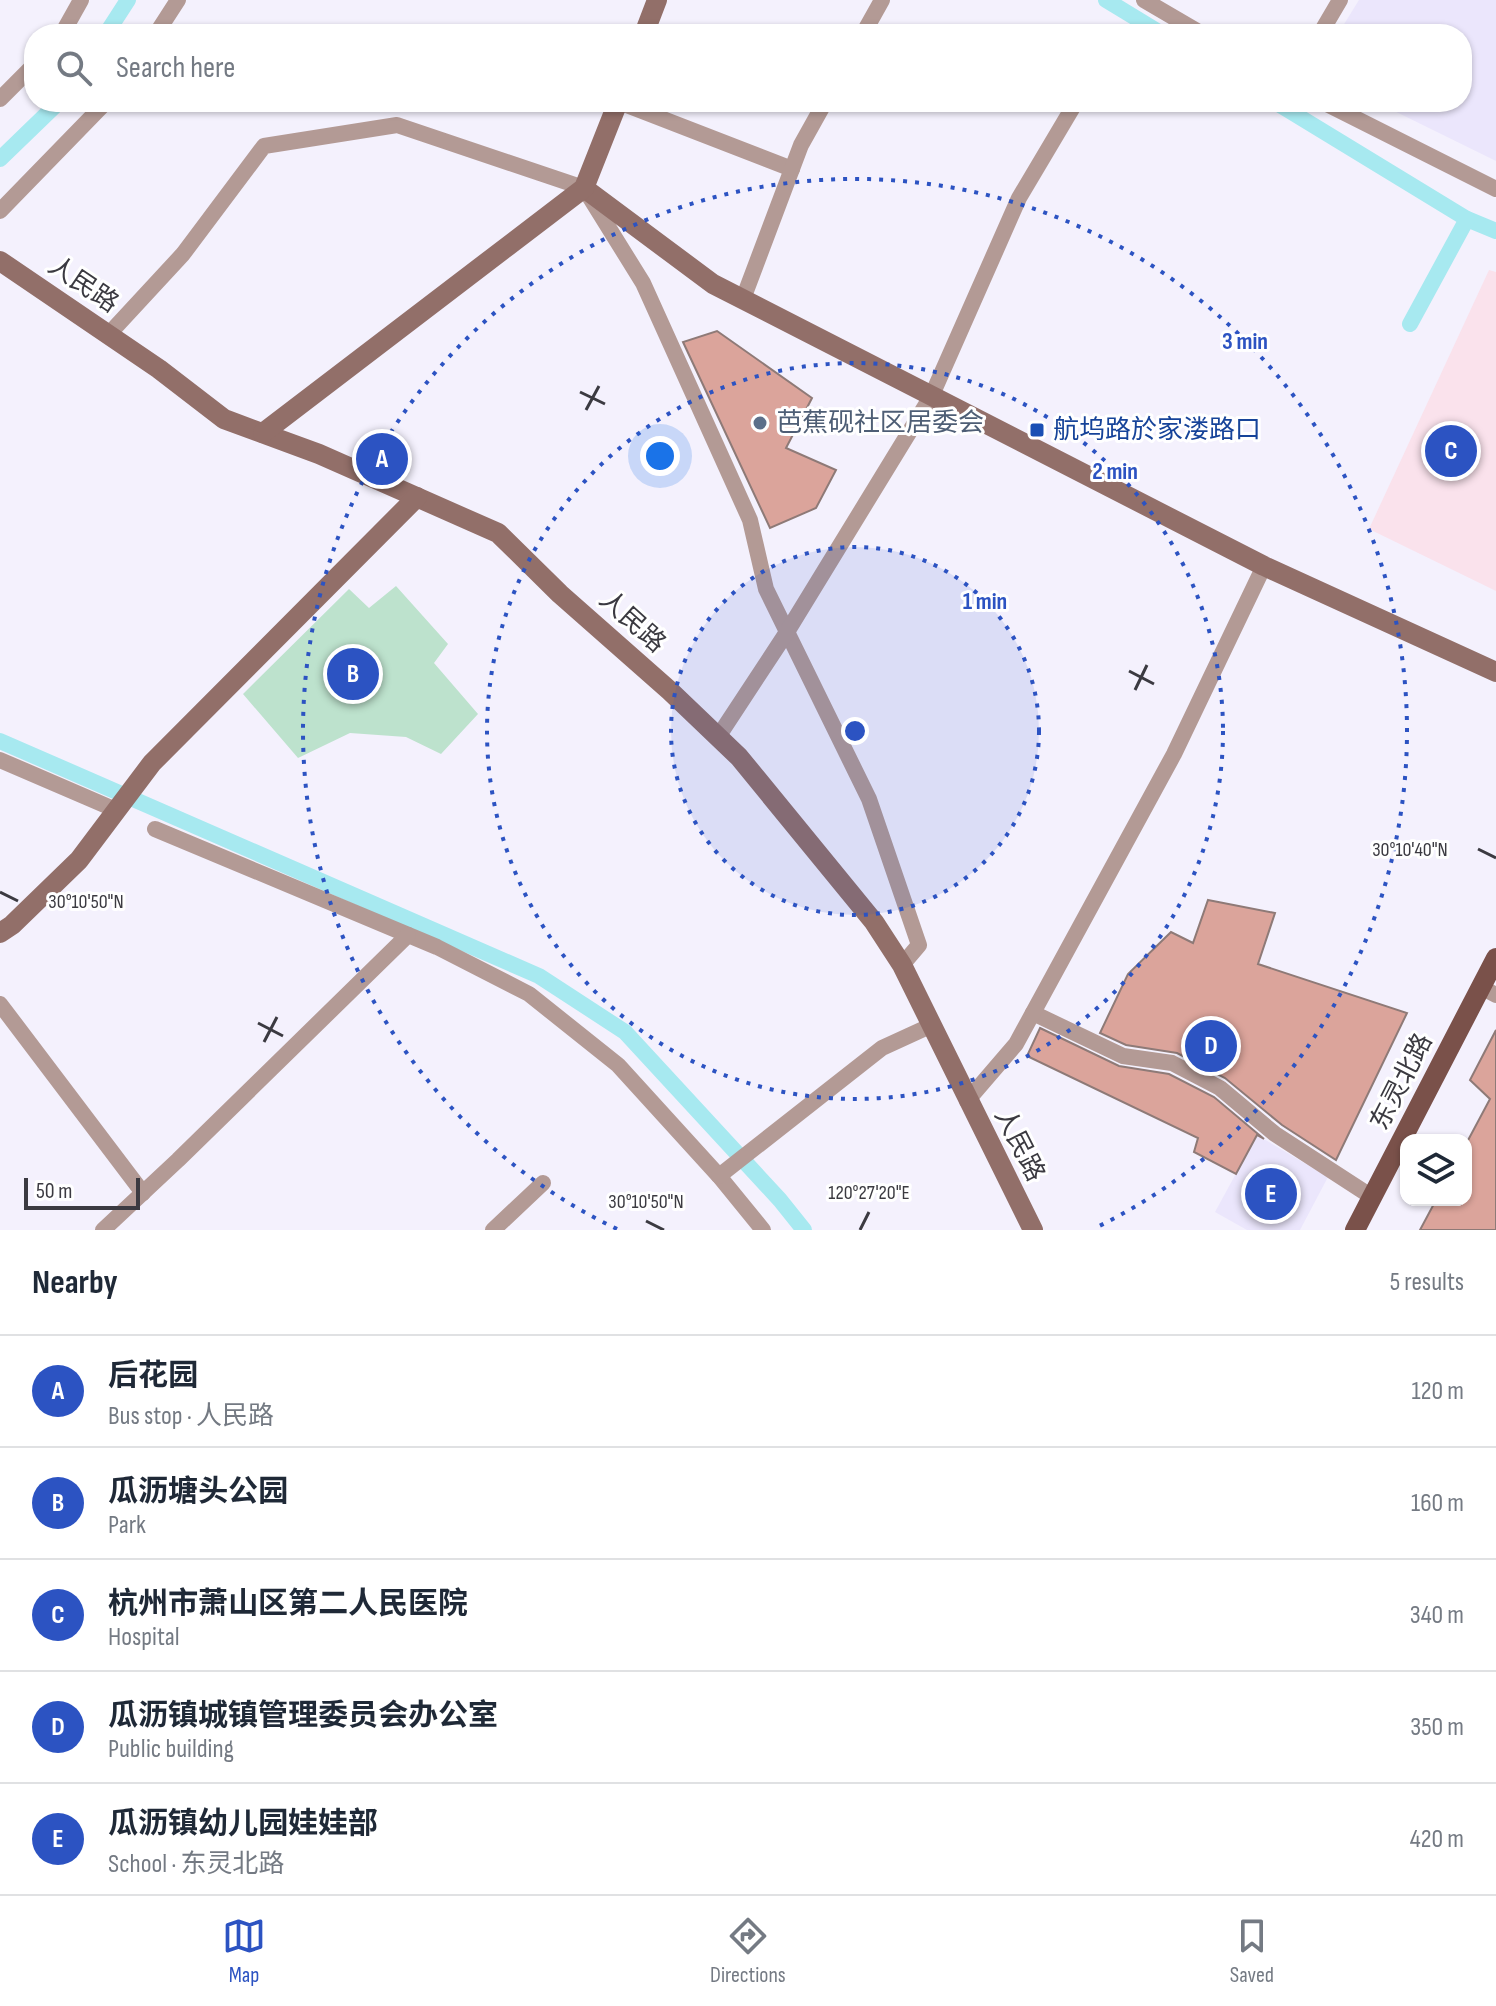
<!DOCTYPE html>
<html lang="en">
<head>
<meta charset="utf-8">
<style>
  body { margin:0; font-family:"Sofia Sans Condensed","Noto Sans SC",sans-serif; background:#f2f2f3; color:#1f2937 }
  .controls { position:absolute; right:24px; bottom:24px; display:grid; overflow:hidden; border-radius:16px; box-shadow:0 2px 6px #0004 }
  .controls button { width:72px; height:72px; display:grid; place-items:center; padding:0; border:0; border-bottom:2px solid #e0e1e3; background:#fff; color:#1f2937; font:40px sans-serif }
  .scale { position:absolute; left:24px; bottom:20px; width:116px; box-sizing:border-box; padding-left:8px; border:4px solid #3b3a41; border-top:0; font-size:22px; line-height:28px; white-space:nowrap; color:#3b3a41; -webkit-text-stroke:6px #fff; paint-order:stroke }
  .you { position:absolute; left:660px; top:456px; width:28px; height:28px; margin:-20px; border:6px solid #fff; border-radius:50%; background:#1a73e8; box-shadow:0 0 0 12px #1a73e833 }
  .badge { display:grid; place-items:center; width:52px; height:52px; border-radius:50%; background:#2c53c2; color:#fff; font-size:26px; font-weight:700 }
  .pin { position:absolute; translate:-50% -50%; border:4px solid #fff; box-shadow:0 2px 8px #0006 }
  .list { margin:0; padding:0; list-style:none }
  h2 { display:flex; justify-content:space-between; align-items:center; height:104px; margin:0; padding:0 32px; font-size:34px }
  h2 small { font-size:26px; font-weight:400; color:#747a83 }
  .list li { display:grid; grid-template-columns:52px 1fr auto; gap:24px; align-items:center; box-sizing:border-box; height:112px; padding:0 32px; border-top:2px solid #e0e1e3 }
  .list b { display:block; font-size:30px; white-space:nowrap }
  .list p { margin:0; font-size:26px; white-space:nowrap; color:#747a83 }
  .list em { font-size:26px; font-style:normal; color:#747a83 }
  .icon { flex:none; width:44px; height:44px; fill:none; stroke:currentColor; stroke-width:2; stroke-linecap:round; stroke-linejoin:round }
  .map { position:relative; flex:none; width:1496px; height:1230px; overflow:hidden }
  .search { position:absolute; background:#fff; box-shadow:0 2px 6px #0004; left:24px; right:24px; top:24px; height:88px; display:flex; align-items:center; gap:20px; box-sizing:border-box; padding:0 28px; border-radius:32px; color:#747a83; font-size:30px }
  .sheet { height:664px; background:#fff }
  nav { display:flex; justify-content:space-around; align-items:center; box-sizing:border-box; height:112px; border-top:2px solid #e0e1e3; background:#fff; font-size:22px; color:#747a83 }
  nav a { display:grid; justify-items:center; gap:4px }
  nav .on { color:#2c53c2 }
  .map>svg:first-child { display:block }
</style>
</head>
<body>
<div class="map">
<svg width="1496" height="1230" viewBox="0 0 1496 1230">
  <rect width="100%" height="100%" fill="#f4f1fd"/>
  <g fill="#ebe6fc">
    <path d="M1359,0H1496V161L1376,102H1462V34H1338Z"/>
    <path d="M1257,1135L1328,1177L1300,1230H1247L1215,1212Z"/>
  </g>
  <path fill="#fae2ec" d="M1489,270L1496,272V591L1369,529Z"/>
  <path fill="#bde2cd" d="M396,586L448,644L434,663L478,714L441,754L406,737L350,733L298,758L243,694L349,589L369,608Z"/>
  <g fill="none" stroke-linecap="round" stroke-linejoin="round">
    <g stroke="#a7e9f0" stroke-width="16">
      <path d="M1106,0L1162,34"/>
      <path d="M106,34L128,0"/>
      <path d="M1275,102L1467,219L1496,231"/>
      <path d="M0,159L59,102"/>
      <path d="M1410,324L1467,219"/>
      <path d="M0,741L539,976L625,1032L780,1200L804,1230"/>
    </g>
  </g>
  <g fill="#dba49b" stroke="#8e7a77" stroke-width="2">
    <path d="M717,331L812,398L786,448L836,470L816,508L770,528L683,342Z"/>
    <path d="M1208,900L1275,913L1258,964L1407,1013L1336,1160L1282,1125L1225,1078L1177,1053L1126,1045L1100,1033L1128,974L1171,932L1193,943Z"/>
    <path d="M1040,1028L1119,1066L1169,1074L1214,1097L1264,1139L1257,1135L1236,1174L1194,1152L1198,1138L1027,1056Z"/>
    <path d="M1496,1030V1230H1420L1436,1200H1466V1144L1490,1099L1470,1080Z"/>
  </g>
  <g fill="none" stroke-linecap="round" stroke-linejoin="round">
    <g stroke="#b39a95" stroke-width="16">
      <path d="M1144,0L1202,34"/>
      <path d="M62,34L81,0"/>
      <path d="M156,34L178,0"/>
      <path d="M863,34L882,0"/>
      <path d="M1320,34L1340,0"/>
      <path d="M0,99L34,65"/>
      <path d="M619,102L792,169"/>
      <path d="M1323,102L1496,189"/>
      <path d="M0,211L106,102"/>
      <path d="M743,299L801,145L825,102"/>
      <path d="M109,334L183,254L264,146L397,125L584,188L643,283L750,520L766,589L869,799L919,945L902,965"/>
      <path d="M718,737L787,632L932,395L1019,198L1076,102"/>
      <path d="M0,760L116,810"/>
      <path d="M155,829L437,947L529,994L618,1065L719,1176L763,1230"/>
      <path d="M1481,987L1496,995"/>
      <path d="M0,1004L143,1193"/>
      <path d="M1033,1013L1123,1056L1172,1063L1220,1088L1275,1134L1372,1197"/>
      <path d="M967,1101L1016,1044L1174,754L1264,566"/>
      <path d="M719,1176L882,1048L930,1026"/>
      <path d="M103,1230L178,1160L408,935"/>
      <path d="M493,1230L543,1183"/>
    </g>
    <g stroke="#926f69" stroke-width="20">
      <path d="M644,34L657,0"/>
      <path d="M584,188L713,284L1264,566L1496,672"/>
      <path d="M0,261L159,369L224,419L319,454L498,533L560,594L670,691L739,757L874,922L902,965L1033,1230"/>
      <path d="M263,433L584,188L618,102"/>
      <path d="M0,933L12,925L79,860L152,763L417,497"/>
    </g>
    <path stroke="#7a514a" stroke-width="20" d="M1355,1230L1496,958"/>
  </g>
  <path fill="none" stroke="#3b3a41" stroke-width="3" d="M580,392L605,404M586,410L599,386M1129,671L1154,684M1135,690L1147,665M1478,849L1496,858M0,892L18,901M258,1023L283,1036M264,1042L277,1017M646,1221L664,1230M860,1230L869,1212"/>
  <circle cx="855" cy="731" r="184" fill="#2c53c2" fill-opacity=".12"/>
  <g fill="none" stroke="#2c53c2" stroke-width="4" stroke-dasharray="4 8">
    <circle cx="855" cy="731" r="184"/>
    <circle cx="855" cy="731" r="368"/>
    <path d="M617 1229A552 552 0 1 1 1093 1229"/>
  </g>
  <circle fill="#5c6f8a" stroke="#fff" stroke-width="3" cx="760" cy="423" r="8"/>
  <rect fill="#1a4fb4" stroke="#fff" stroke-width="3" x="1029" y="422" width="16" height="16" rx="4"/>
  <g text-anchor="middle" dominant-baseline="central" stroke-width="6" stroke-linejoin="round" paint-order="stroke">
    <g font-size="26" fill="#3b3a41" stroke="#fff">
      <text transform="translate(83 285) rotate(34)">人民路</text>
      <text transform="translate(632 622) rotate(42)">人民路</text>
      <text transform="translate(1402 1082) rotate(-63)">东灵北路</text>
      <text transform="translate(1019 1145) rotate(63)">人民路</text>
    </g>
    <g font-size="26" fill="#4e5e75" stroke="#fff" text-anchor="start">
      <text x="776" y="423">芭蕉砚社区居委会</text>
    </g>
    <g font-size="26" fill="#164399" stroke="#fff" text-anchor="start">
      <text x="1053" y="430">航坞路於家溇路口</text>
    </g>
  </g>
  <g font-size="20" text-anchor="middle" fill="#3b3a41" stroke="#fff" stroke-width="6" stroke-linejoin="round" paint-order="stroke">
    <text x="1410" y="856">30°10'40"N</text>
    <text x="86" y="908">30°10'50"N</text>
    <text x="869" y="1199">120°27'20"E</text>
    <text x="646" y="1208">30°10'50"N</text>
  </g>
  <circle cx="855" cy="731" r="12" fill="#2c53c2" stroke="#fff" stroke-width="4"/>
  <g font-size="24" text-anchor="middle" font-weight="bold" fill="#2c53c2" stroke="#fff" stroke-width="6" stroke-linejoin="round" paint-order="stroke">
    <text x="1245" y="349">3 min</text>
    <text x="1115" y="479">2 min</text>
    <text x="985" y="609">1 min</text>
  </g>
</svg>
<div class="controls">
<button><svg class="icon" aria-label="layers" viewBox="0 0 24 24"><path d="M12 4l9 5-9 5-9-5zM3 14l9 5 9-5"/></svg></button>
</div>
<div class="scale">50 m</div>
<div class="you"></div>
<div class="pin badge" style="left:382px;top:459px">A</div>
<div class="pin badge" style="left:353px;top:674px">B</div>
<div class="pin badge" style="left:1451px;top:451px">C</div>
<div class="pin badge" style="left:1211px;top:1046px">D</div>
<div class="pin badge" style="left:1271px;top:1194px">E</div>
<div class="search"><svg class="icon" aria-label="search" viewBox="0 0 24 24"><circle cx="10" cy="10" r="6"/><path d="M15 15l6 6"/></svg>Search here</div>
</div>
<section class="sheet">
<h2>Nearby<small>5 results</small></h2>
<ul class="list">
<li><span class="badge">A</span><div><b>后花园</b><p>Bus stop · 人民路</p></div><em>120 m</em></li>
<li><span class="badge">B</span><div><b>瓜沥塘头公园</b><p>Park</p></div><em>160 m</em></li>
<li><span class="badge">C</span><div><b>杭州市萧山区第二人民医院</b><p>Hospital</p></div><em>340 m</em></li>
<li><span class="badge">D</span><div><b>瓜沥镇城镇管理委员会办公室</b><p>Public building</p></div><em>350 m</em></li>
<li><span class="badge">E</span><div><b>瓜沥镇幼儿园娃娃部</b><p>School · 东灵北路</p></div><em>420 m</em></li>
</ul>
</section>
<nav>
<a class="on"><svg class="icon" aria-label="map" viewBox="0 0 24 24"><path d="M3 6l6-2 6 2 6-2v14l-6 2-6-2-6 2zM9 4v14M15 6v14"/></svg>Map</a>
<a><svg class="icon" aria-label="directions" viewBox="0 0 24 24"><path d="M12 3l9 9-9 9-9-9zM9 14v-3h6M13 9l2 2-2 2"/></svg>Directions</a>
<a><svg class="icon" aria-label="saved" viewBox="0 0 24 24"><path d="M7 4h10v16l-5-4-5 4z"/></svg>Saved</a>
</nav>
</body>
</html>
